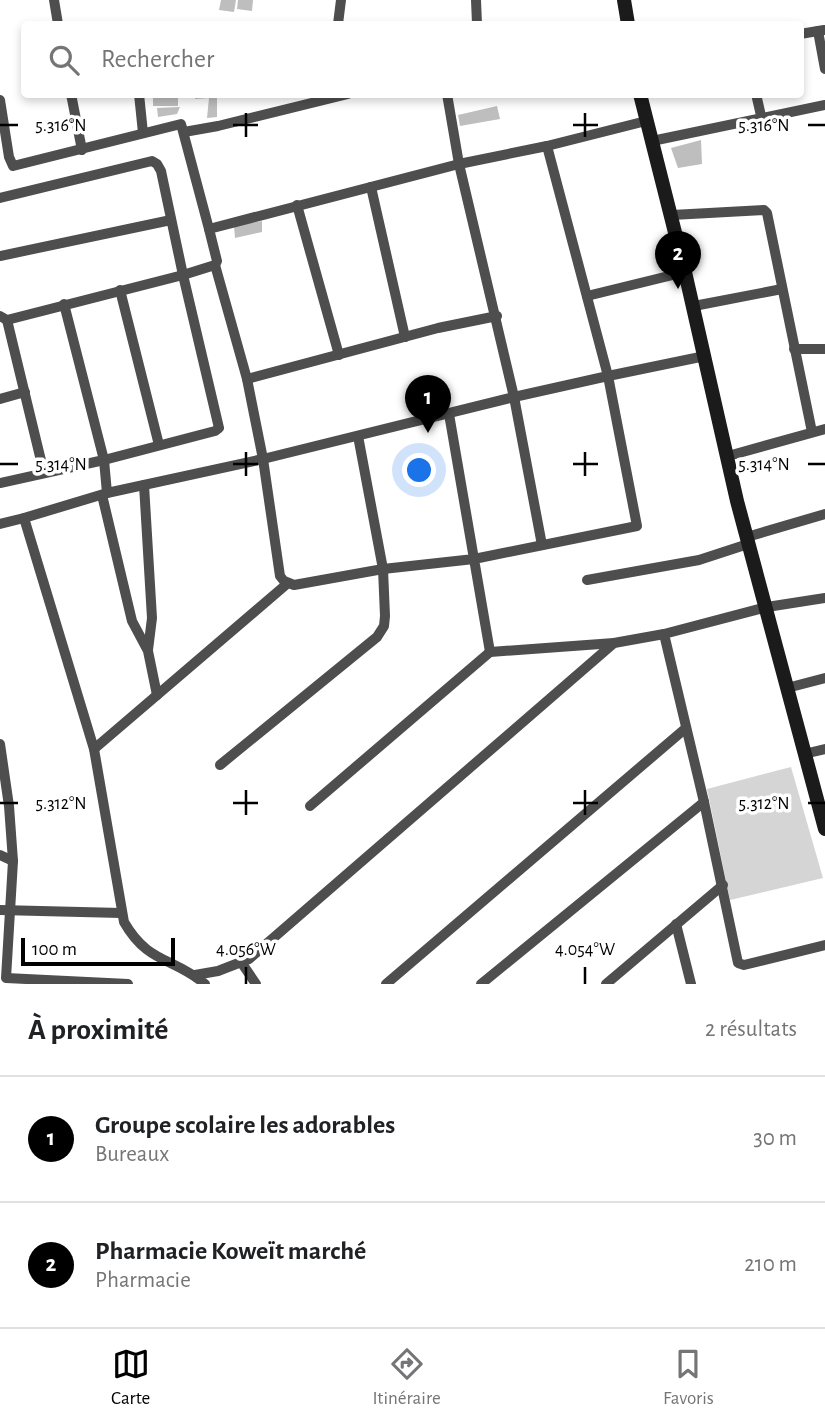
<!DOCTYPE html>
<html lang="fr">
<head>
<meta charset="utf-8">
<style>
  body { margin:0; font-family:"Alegreya Sans",sans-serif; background:#f2f2f2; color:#202124 }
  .scale { position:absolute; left:21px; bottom:18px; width:154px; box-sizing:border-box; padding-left:7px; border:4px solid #000; border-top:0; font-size:19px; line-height:24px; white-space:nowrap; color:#000; -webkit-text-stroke:5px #fff; paint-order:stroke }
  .you { position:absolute; left:420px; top:471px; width:24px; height:24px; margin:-18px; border:5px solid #fff; border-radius:50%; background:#1a73e8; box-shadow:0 0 0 10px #1a73e833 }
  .badge { display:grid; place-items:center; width:46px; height:46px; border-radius:50%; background:#000; color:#fff; font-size:23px; font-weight:700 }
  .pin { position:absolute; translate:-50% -58px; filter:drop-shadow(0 2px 4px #0008) }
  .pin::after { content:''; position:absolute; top:37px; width:24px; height:21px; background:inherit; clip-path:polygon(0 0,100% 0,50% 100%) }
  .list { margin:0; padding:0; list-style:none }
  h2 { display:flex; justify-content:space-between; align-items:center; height:91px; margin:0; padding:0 28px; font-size:30px }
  h2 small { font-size:23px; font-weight:400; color:#757577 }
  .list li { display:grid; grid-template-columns:46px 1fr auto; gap:21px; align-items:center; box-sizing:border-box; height:126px; padding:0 28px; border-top:2px solid #e0e0e0 }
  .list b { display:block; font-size:26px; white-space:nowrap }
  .list p { margin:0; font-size:23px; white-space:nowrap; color:#757577 }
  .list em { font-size:23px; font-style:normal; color:#757577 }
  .icon { flex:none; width:38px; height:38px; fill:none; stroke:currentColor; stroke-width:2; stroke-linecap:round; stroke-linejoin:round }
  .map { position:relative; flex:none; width:825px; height:984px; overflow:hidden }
  .search { position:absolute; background:#fff; box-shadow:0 4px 10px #0003; left:21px; right:21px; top:21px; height:77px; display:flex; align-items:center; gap:18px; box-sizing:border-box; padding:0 24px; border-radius:7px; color:#757577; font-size:26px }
  .sheet { height:343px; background:#fff }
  nav { display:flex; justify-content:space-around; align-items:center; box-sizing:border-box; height:98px; border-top:2px solid #e0e0e0; background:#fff; font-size:19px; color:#757577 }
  nav a { display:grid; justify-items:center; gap:4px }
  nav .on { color:#000 }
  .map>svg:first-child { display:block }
</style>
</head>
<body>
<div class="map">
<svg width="825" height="984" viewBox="0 0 825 984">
  <rect width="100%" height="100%" fill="#fff"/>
  <path fill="#d5d5d5" d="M791,767L823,878L730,900L707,789Z"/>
  <g fill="#bebebe">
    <path d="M221,0H236L234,12L219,10Z"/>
    <path d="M238,0H253L252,11L237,9Z"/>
    <rect x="153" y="94" width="25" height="12"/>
    <path d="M196,94H217V117L207,118L209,98L195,99Z"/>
    <path d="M497,106L500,119L460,126L458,115Z"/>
    <path d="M180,107L177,114L158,117L157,108Z"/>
    <path d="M701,140L702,164L678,168L671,148Z"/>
    <path d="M262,221V232L235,238L234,226Z"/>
  </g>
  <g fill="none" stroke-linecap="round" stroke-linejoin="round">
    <g stroke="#4e4e4e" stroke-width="10">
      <path d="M54,0L58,24"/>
      <path d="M476,0L477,24"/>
      <path d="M338,24L341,0"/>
      <path d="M818,31L825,69"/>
      <path d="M800,34L824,30"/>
      <path d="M71,94L82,150"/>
      <path d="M139,94L143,133"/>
      <path d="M447,94L459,164L514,397L542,545"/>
      <path d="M756,94L762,120"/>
      <path d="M0,100L9,157L13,166L181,124L209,229"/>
      <path d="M184,132L218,126L348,94"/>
      <path d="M652,141L825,105"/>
      <path d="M371,187L405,337"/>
      <path d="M0,198L152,161L157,164L161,171L183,275L7,320L0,316"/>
      <path d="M297,205L339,355"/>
      <path d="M672,215L764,210L767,213L812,432"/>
      <path d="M0,256L171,220"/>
      <path d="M215,265L247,379L263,459L280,576L284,581L294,585L383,569L474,559L449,414"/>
      <path d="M120,290L159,445"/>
      <path d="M587,296L685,272"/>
      <path d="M694,306L782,289"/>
      <path d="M7,320L44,473"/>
      <path d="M794,349H825"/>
      <path d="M247,379L438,328L497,316"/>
      <path d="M0,399L25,392"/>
      <path d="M728,456L825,429"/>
      <path d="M0,483L104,460L64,304"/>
      <path d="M144,485L152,618L148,650"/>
      <path d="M107,493L104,460L215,431L219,428L183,275L215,265L217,261L209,229L459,164L547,146L646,121"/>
      <path d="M102,495L132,621L148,651L157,695"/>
      <path d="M0,524L24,518"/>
      <path d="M747,537L825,514"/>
      <path d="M587,580L699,560L748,544"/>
      <path d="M614,643L490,652L474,559L637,526L608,376L705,356"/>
      <path d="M787,688L825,678"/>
      <path d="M0,744L9,806L13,861L6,978L128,984"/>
      <path d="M94,749L288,583"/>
      <path d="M804,754L825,749"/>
      <path d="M220,765L377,637L384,626L385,616L383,569L358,436"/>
      <path d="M704,802L664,634L767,607L825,598"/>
      <path d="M310,806L490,652"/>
      <path d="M0,855L13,861"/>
      <path d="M0,910L121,913"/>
      <path d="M676,924L691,984"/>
      <path d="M241,962L256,984"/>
      <path d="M195,975L218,971L249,959L614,643L664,634"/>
      <path d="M205,984C173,957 148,964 124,922L94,749L24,518L107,493L263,459L514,397L608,376L547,146"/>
      <path d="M386,984L686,728"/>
      <path d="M481,984L704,802L738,963L744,965L825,945"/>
      <path d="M606,984L723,885"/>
    </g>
    <g stroke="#1b1b1b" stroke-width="14">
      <path d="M624,0L628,24"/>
      <path d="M640,94L685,272L737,501L825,829"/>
    </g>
  </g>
  <path fill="none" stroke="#000" stroke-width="2.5" d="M246,113V137M585,113V137M0,125H18M233,125H258M573,125H598M808,125H825M246,452V476M585,452V476M0,464H18M233,464H258M573,464H598M808,464H825M246,790V815M585,790V815M0,803H18M233,803H258M573,803H598M808,803H825M246,967V984M585,967V984"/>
  <g font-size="18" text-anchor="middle" fill="#000" stroke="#fff" stroke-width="7" stroke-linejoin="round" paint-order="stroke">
    <text x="61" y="131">5.316°N</text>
    <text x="764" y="131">5.316°N</text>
    <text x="61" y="470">5.314°N</text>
    <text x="764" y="470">5.314°N</text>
    <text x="61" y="809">5.312°N</text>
    <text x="764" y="809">5.312°N</text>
    <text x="246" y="955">4.056°W</text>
    <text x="585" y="955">4.054°W</text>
  </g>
</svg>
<div class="scale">100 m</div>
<div class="you"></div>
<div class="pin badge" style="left:428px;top:433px">1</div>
<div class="pin badge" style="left:678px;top:289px">2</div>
<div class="search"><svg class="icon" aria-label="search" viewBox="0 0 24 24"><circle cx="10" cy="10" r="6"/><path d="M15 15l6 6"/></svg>Rechercher</div>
</div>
<section class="sheet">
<h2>À proximité<small>2 résultats</small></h2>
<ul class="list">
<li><span class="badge">1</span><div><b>Groupe scolaire les adorables</b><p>Bureaux</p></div><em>30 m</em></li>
<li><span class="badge">2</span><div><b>Pharmacie Koweït marché</b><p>Pharmacie</p></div><em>210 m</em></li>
</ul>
</section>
<nav>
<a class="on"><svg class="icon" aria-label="map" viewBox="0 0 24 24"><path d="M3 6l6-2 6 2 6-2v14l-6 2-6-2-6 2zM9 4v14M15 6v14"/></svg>Carte</a>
<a><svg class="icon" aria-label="directions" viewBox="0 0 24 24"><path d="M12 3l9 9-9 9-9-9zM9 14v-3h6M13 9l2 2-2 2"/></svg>Itinéraire</a>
<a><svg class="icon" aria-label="saved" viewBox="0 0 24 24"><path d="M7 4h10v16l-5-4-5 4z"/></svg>Favoris</a>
</nav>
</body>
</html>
